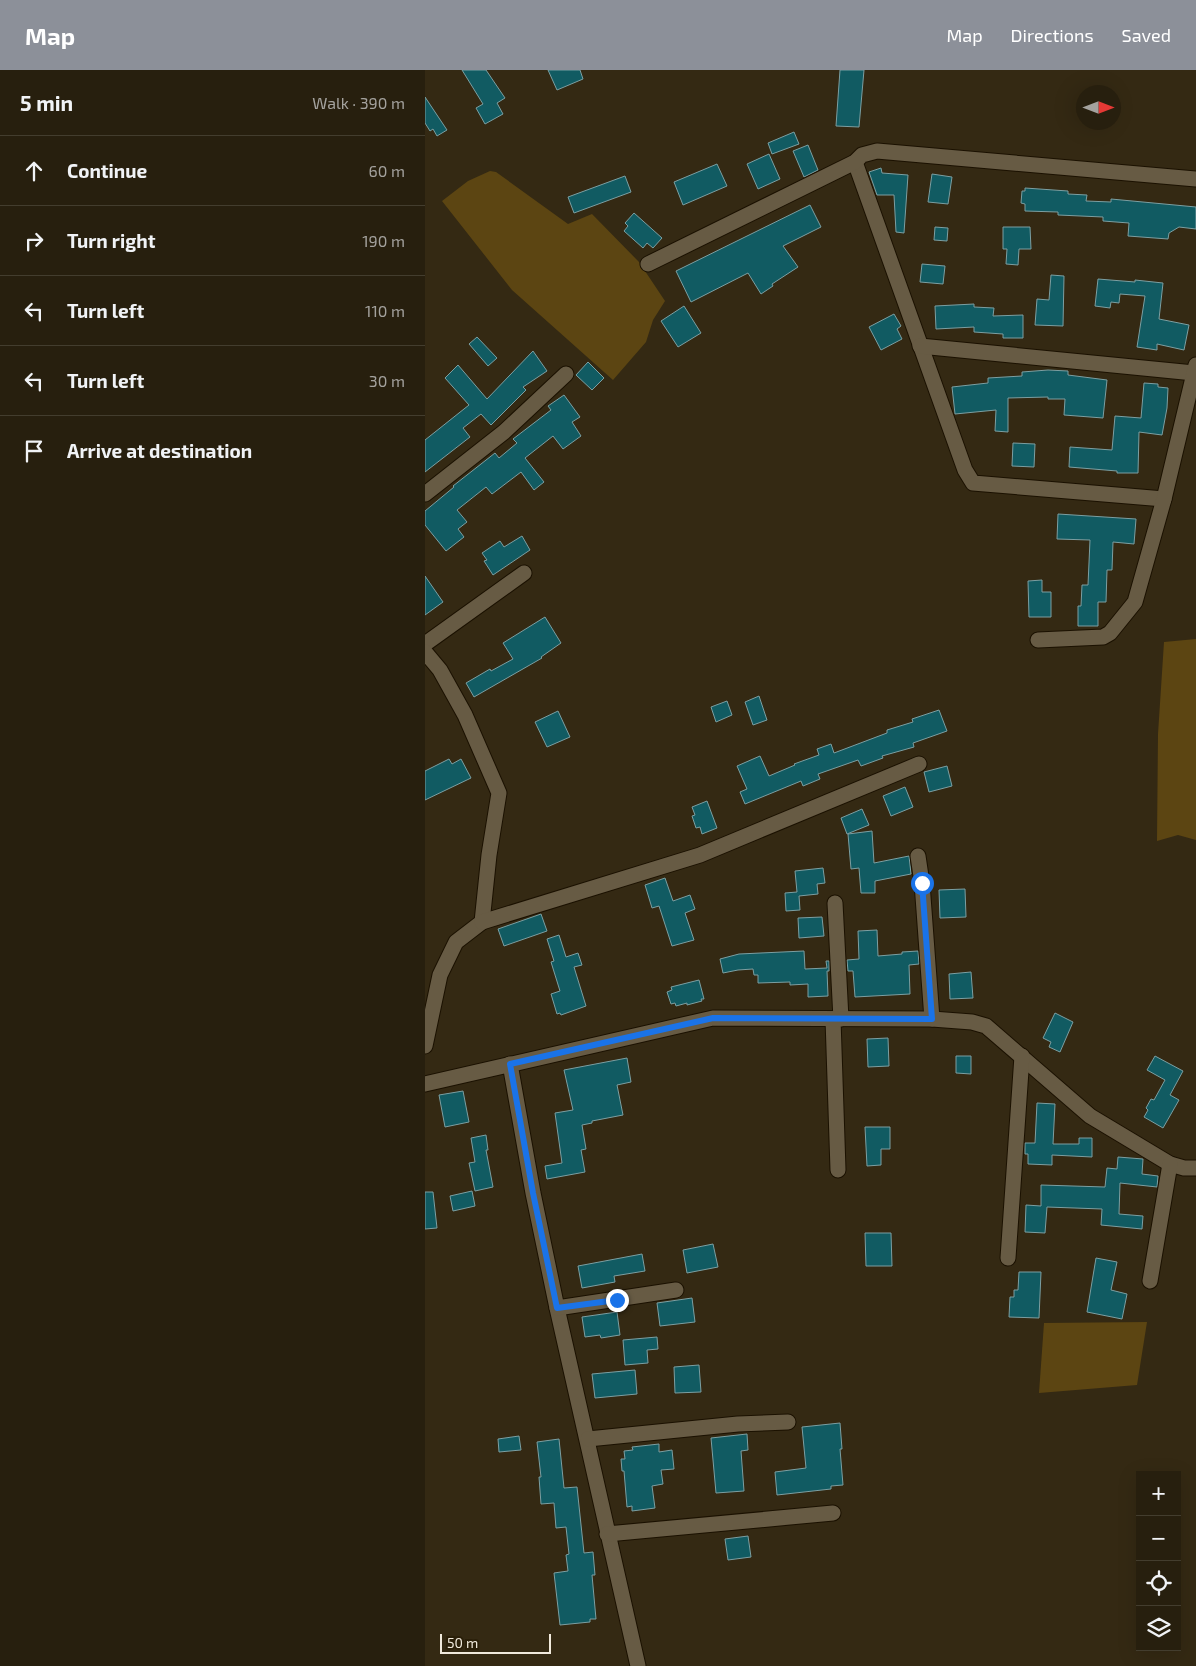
<!DOCTYPE html>
<html lang="en">
<head>
<meta charset="utf-8">
<style>
  body { margin:0; font-family:"Exo 2",sans-serif; background:#332c1c; color:#f1f3f6 }
  .controls { position:absolute; right:15px; bottom:15px; display:grid; overflow:hidden; border-radius:0px; box-shadow:0 5px 20px #0002 }
  .controls button { width:45px; height:45px; display:grid; place-items:center; padding:0; border:0; border-bottom:1px solid #433d2e; background:#271f0e; color:#f1f3f6; font:25px sans-serif }
  .compass { position:absolute; left:651px; top:15px; width:45px; height:45px; border-radius:50%; background:#271f0e; box-shadow:0 5px 20px #0002; rotate:90deg }
  .scale { position:absolute; left:15px; bottom:12px; width:111px; box-sizing:border-box; padding-left:5px; border:2px solid #f1eadd; border-top:0; font-size:14px; line-height:18px; white-space:nowrap; color:#f1eadd; -webkit-text-stroke:4px #2a1f09; paint-order:stroke }
  .stop { position:absolute; width:15px; height:15px; margin:-11px; border:4px solid #1a73e8; border-radius:50%; background:#fff }
  .stop.end { background:#1a73e8; border-color:#fff; box-shadow:0 1px 5px #0008 }
  .list { margin:0; padding:0; list-style:none }
  h2 { display:flex; justify-content:space-between; align-items:center; height:65px; margin:0; padding:0 20px; font-size:21px }
  h2 small { font-size:16px; font-weight:400; color:#a4a29e }
  .list li { display:grid; grid-template-columns:32px 1fr auto; gap:15px; align-items:center; box-sizing:border-box; height:70px; padding:0 20px; border-top:1px solid #433d2e }
  .list b { display:block; font-size:19px; white-space:nowrap }
  .list em { font-size:16px; font-style:normal; color:#a4a29e }
  .icon { flex:none; width:28px; height:28px; fill:none; stroke:currentColor; stroke-width:2; stroke-linecap:round; stroke-linejoin:round }
  .map { position:relative; flex:none; width:771px; height:1596px; overflow:hidden }
  header { display:flex; align-items:center; gap:30px; box-sizing:border-box; height:70px; padding:0 25px; background:#8c9099; color:#fff }
  header strong { font-size:24px }
  nav { display:flex; gap:28px; margin-inline-start:auto; font-size:18px }
  main { display:flex }
  aside { flex:1; background:#271f0e }
  .map>svg:first-child { display:block }
</style>
</head>
<body>
<header>
<strong>Map</strong>
<nav><a>Map</a><a>Directions</a><a>Saved</a></nav>
</header>
<main>
<aside>
<h2>5 min<small>Walk · 390 m</small></h2>
<ul class="list">
<li><svg class="icon" aria-label="ahead" viewBox="0 0 24 24"><path d="M12 20V5M6 11l6-6 6 6"/></svg><div><b>Continue</b></div><em>60 m</em></li>
<li><svg class="icon" aria-label="right" viewBox="0 0 24 24"><path d="M7 20v-9h11M14 6l5 5-5 5"/></svg><div><b>Turn right</b></div><em>190 m</em></li>
<li><svg class="icon" aria-label="left" viewBox="0 0 24 24"><path d="M17 20v-9H6M10 6l-5 5 5 5"/></svg><div><b>Turn left</b></div><em>110 m</em></li>
<li><svg class="icon" aria-label="left" viewBox="0 0 24 24"><path d="M17 20v-9H6M10 6l-5 5 5 5"/></svg><div><b>Turn left</b></div><em>30 m</em></li>
<li><svg class="icon" aria-label="arrive" viewBox="0 0 24 24"><path d="M6 21V4h12l-3 4 3 4H6"/></svg><div><b>Arrive at destination</b></div></li>
</ul>
</aside>
<div class="map">
<svg width="771" height="1596" viewBox="0 0 771 1596">
  <rect width="100%" height="100%" fill="#342913"/>
  <g fill="#5c4512">
    <path d="M65,101L71,102L143,154L167,144L214,192L240,231L228,250L221,272L188,310L87,220L17,131L43,111Z"/>
    <path d="M771,569V770L753,765L732,771L733,664L739,572Z"/>
    <path d="M722,1252L712,1315L614,1323L619,1253Z"/>
  </g>
  <g fill="#115b62" stroke="#7c9fa2">
    <path d="M37,0H61L80,28L72,33L78,44L60,54L51,38L58,34Z"/>
    <path d="M123,0H155L158,9L132,20Z"/>
    <path d="M415,0H439L434,57L411,56Z"/>
    <path d="M0,27L22,60L12,66L8,59L5,61L0,53Z"/>
    <path d="M369,62L374,74L347,84L343,73Z"/>
    <path d="M383,75L393,100L379,107L368,81Z"/>
    <path d="M344,84L355,109L333,119L322,94Z"/>
    <path d="M292,94L302,116L258,135L249,112Z"/>
    <path d="M456,98L457,103L483,105L479,163L471,162L469,125H452L444,102Z"/>
    <path d="M507,104L527,107L523,134L503,132Z"/>
    <path d="M200,106L206,122L149,143L143,127Z"/>
    <path d="M600,118L643,121V124L662,125L661,131L686,132V129L771,137V159L754,157L744,163L743,169L703,166L704,153L678,151V147L633,145V142L600,141V134L596,133L597,121H600Z"/>
    <path d="M385,135L396,157L358,176L373,197L347,214L348,216L336,224L323,203L266,232L251,201Z"/>
    <path d="M209,143L237,168L228,178L222,173L218,178L199,161L203,156L200,153Z"/>
    <path d="M510,157L523,158L522,171L509,170Z"/>
    <path d="M578,157H605L606,179H594L593,195L581,194L582,179H578Z"/>
    <path d="M497,194L520,196L518,214L495,212Z"/>
    <path d="M626,205L639,206L638,256L610,255L612,229L624,230Z"/>
    <path d="M673,209L710,212V210L738,213L734,249L764,255L759,280L732,274V280L712,277L720,226L695,224L694,233L686,232L685,238L670,236Z"/>
    <path d="M549,234V237L569,238L568,246L598,245V268H578V264L549,262V257L511,259L510,236Z"/>
    <path d="M259,236L276,263L253,277L236,251Z"/>
    <path d="M469,244L476,256L472,259L477,269L456,280L444,257Z"/>
    <path d="M52,267L72,288L63,296L44,274Z"/>
    <path d="M108,281L122,301L98,317L101,320L66,355L56,344L38,358L45,367L0,402V370L44,335L20,308L33,295L62,329Z"/>
    <path d="M163,292L179,308L167,320L151,305Z"/>
    <path d="M623,300L643,301V305L682,310L678,348L639,345L640,329H623V327L583,328V362L570,361L571,340L530,344L527,317L563,313V308L597,306V302Z"/>
    <path d="M719,313L733,314V317L743,318L742,338L737,365L714,362L713,403H692V401L644,397L645,377L687,380L690,346L716,348Z"/>
    <path d="M139,325L155,347L147,352L156,366L138,379L128,366L100,388L119,412L109,420L96,402L67,424L61,417L32,440L42,452L33,459L39,467L21,481L0,455V441L29,417L28,416L70,383L74,388L92,373L88,369L126,340L123,336Z"/>
    <path d="M588,373L610,374L609,397L587,396Z"/>
    <path d="M633,444L711,449L709,474L688,472L687,500H682L681,532H673V556H653V536H656L657,515H663L665,470L632,469Z"/>
    <path d="M97,466L105,480L68,505L59,491L62,490L57,483L75,471L79,477Z"/>
    <path d="M0,506L18,532L0,545Z"/>
    <path d="M617,510V522H626V547H604L603,511Z"/>
    <path d="M120,547L136,573L116,587L117,588L49,627L41,613L65,599L66,601L88,589L78,573Z"/>
    <path d="M334,626L342,650L328,655L320,632Z"/>
    <path d="M302,631L307,645L291,652L286,637Z"/>
    <path d="M514,640L522,661L488,673L489,677L457,686L458,688L436,696L433,690L393,704L395,709L378,716L376,711L320,734L315,722L322,719L312,696L335,686L344,706L370,695L369,694L394,685L392,679L406,674L409,683L462,663V660L488,652L487,649Z"/>
    <path d="M133,641L145,667L122,677L110,652Z"/>
    <path d="M24,689L27,694L36,689L46,708L0,730V701Z"/>
    <path d="M522,696L527,716L504,722L499,702Z"/>
    <path d="M480,717L488,737L466,746L458,726Z"/>
    <path d="M282,731L292,758L277,764L275,757L271,758L267,746L270,745L267,737Z"/>
    <path d="M437,739L444,755L422,764L416,748Z"/>
    <path d="M447,761L449,793L484,786L486,804L450,811V823H436L434,798L426,799L423,764Z"/>
    <path d="M398,798L400,813L392,814L393,824L374,826L375,840L361,841L360,823L372,822L370,801Z"/>
    <path d="M240,808L248,831L265,825L270,839L260,843L269,870L247,876L234,836L227,838L220,815Z"/>
    <path d="M540,819L541,847L515,848L514,820Z"/>
    <path d="M116,844L122,861L79,876L73,859Z"/>
    <path d="M397,847L399,866L374,868L373,848Z"/>
    <path d="M452,860L453,886L477,884V882L493,881L494,894L484,895L485,924L430,927L428,901H423L422,890L434,889L433,861Z"/>
    <path d="M134,865L141,887L153,883L157,895L149,897L161,936L136,945L135,943L132,944L126,924L135,921L126,892L129,891L122,869Z"/>
    <path d="M379,881L380,899L402,898L401,891H404V901H402L403,926L383,927V914L365,915V912L333,913V905H329L328,899L313,900L298,903L295,889L314,884Z"/>
    <path d="M546,902L548,928L525,929L524,904Z"/>
    <path d="M274,910L279,929H276L277,931L262,935V933L251,936L250,933L246,934L242,922L247,920L246,917Z"/>
    <path d="M630,943L648,952L635,982L624,977L626,972L618,968Z"/>
    <path d="M463,968L464,996L443,997L442,969Z"/>
    <path d="M531,986H546V1004L531,1003Z"/>
    <path d="M730,986L758,1001L745,1025L754,1030L738,1058L719,1047L723,1040L721,1038L726,1029L729,1030L740,1010L722,1000Z"/>
    <path d="M202,988L206,1012L192,1015L198,1045L167,1051V1053L157,1055L161,1079L156,1080L160,1102L122,1109L120,1096L137,1093L130,1043L148,1040L139,1000Z"/>
    <path d="M38,1021L44,1052L20,1057L14,1025Z"/>
    <path d="M612,1033L630,1034L628,1074H654V1068H667V1087L627,1085V1095L603,1094V1084H600V1073H610Z"/>
    <path d="M440,1057H465V1079H456V1095L442,1096Z"/>
    <path d="M61,1065L63,1080H61L68,1117L50,1121L44,1093L50,1092L46,1068Z"/>
    <path d="M693,1087L718,1089L717,1104L733,1106L732,1117L695,1113L694,1144L718,1146L717,1159L676,1155L677,1139L622,1137L620,1163L600,1162L601,1135L616,1136V1115L680,1117L682,1098L692,1099Z"/>
    <path d="M47,1121L50,1136L28,1141L25,1126Z"/>
    <path d="M0,1122H8L12,1158L0,1159Z"/>
    <path d="M440,1163H466L467,1196H441Z"/>
    <path d="M288,1174L293,1197L262,1203L258,1180Z"/>
    <path d="M217,1184L220,1201L189,1206L190,1212L157,1218L153,1196Z"/>
    <path d="M671,1188L692,1192L686,1220L702,1224L697,1249L662,1242Z"/>
    <path d="M594,1202H616L614,1248L584,1247L585,1227H589V1220H593Z"/>
    <path d="M267,1228L270,1252L235,1256L232,1233Z"/>
    <path d="M192,1242L195,1265L176,1268L175,1265L160,1267L157,1247Z"/>
    <path d="M232,1267L233,1279L222,1280L223,1293L200,1295L198,1270Z"/>
    <path d="M274,1295L276,1322L250,1323L249,1297Z"/>
    <path d="M210,1300L212,1324L170,1328L167,1304Z"/>
    <path d="M415,1353L417,1379H415L418,1415L406,1416V1419L352,1425L350,1402L381,1398L377,1357Z"/>
    <path d="M322,1364L323,1380L316,1381L319,1421L291,1423L286,1368Z"/>
    <path d="M94,1366L96,1380L74,1382L73,1369Z"/>
    <path d="M134,1369L139,1418L152,1417L159,1483L168,1482L170,1505H167L171,1549H165V1552L135,1555L129,1503L143,1501L141,1485L144,1484L141,1457L131,1458L129,1433L116,1434L114,1407H116L112,1372Z"/>
    <path d="M234,1374V1382L247,1380L249,1399L236,1400L238,1414L227,1416L230,1438L207,1441V1436L202,1437L199,1401H197L196,1389H200L199,1381L208,1380L207,1377Z"/>
    <path d="M323,1466L326,1487L303,1490L300,1469Z"/>
  </g>
  <g fill="none" stroke-linecap="round" stroke-linejoin="round">
    <defs>
      <g id="minor">
        <path d="M430,92L540,400L548,413L739,429"/>
        <path d="M223,194L430,92L437,85L452,81L771,109"/>
        <path d="M495,276L769,303"/>
        <path d="M0,424L79,362L141,304"/>
        <path d="M613,570L678,567L685,563L710,532L739,429L771,295"/>
        <path d="M0,574L99,503"/>
        <path d="M0,582L15,600L40,645L74,723L64,785L57,852L31,872L15,905L0,976"/>
        <path d="M493,786L497,813L507,949"/>
        <path d="M410,833L416,949"/>
        <path d="M57,852L275,785L494,694"/>
        <path d="M408,949L413,1100"/>
        <path d="M85,994L108,1123L132,1238L213,1596"/>
        <path d="M0,1014L288,948L507,949L547,952L561,956L665,1046L745,1094L759,1098H771"/>
        <path d="M583,1188L597,986"/>
        <path d="M725,1211L745,1094"/>
        <path d="M132,1238L251,1220"/>
        <path d="M163,1369L313,1354L363,1352"/>
        <path d="M182,1464L408,1443"/>
      </g>
    </defs>
    <use href="#minor" stroke="#1b1100" stroke-width="17"/>
    <use href="#minor" stroke="#675b44" stroke-width="15"/>
  </g>
  <g fill="none" stroke-linecap="round" stroke-linejoin="round">
    <path stroke="#1a73e8" stroke-width="6" d="M192,1230L132,1238L108,1123L85,994L288,948L507,949L497,813"/>
  </g>
</svg>
<div class="controls">
<button>+</button>
<button>−</button>
<button><svg class="icon" aria-label="locate" viewBox="0 0 24 24"><circle cx="12" cy="12" r="6"/><path d="M12 2v4M12 18v4M2 12h4M18 12h4"/></svg></button>
<button><svg class="icon" aria-label="layers" viewBox="0 0 24 24"><path d="M12 4l9 5-9 5-9-5zM3 14l9 5 9-5"/></svg></button>
</div>
<svg class="compass" viewBox="-18 -18 36 36"><path d="M0-13l5 13h-10z" fill="#e53935"/><path d="M0 13l5-13h-10z" fill="#a4a29e"/></svg>
<div class="scale">50 m</div>
<div class="stop" style="left:497px;top:813px"></div>
<div class="stop end" style="left:192px;top:1230px"></div>
</div>
</main>
</body>
</html>
